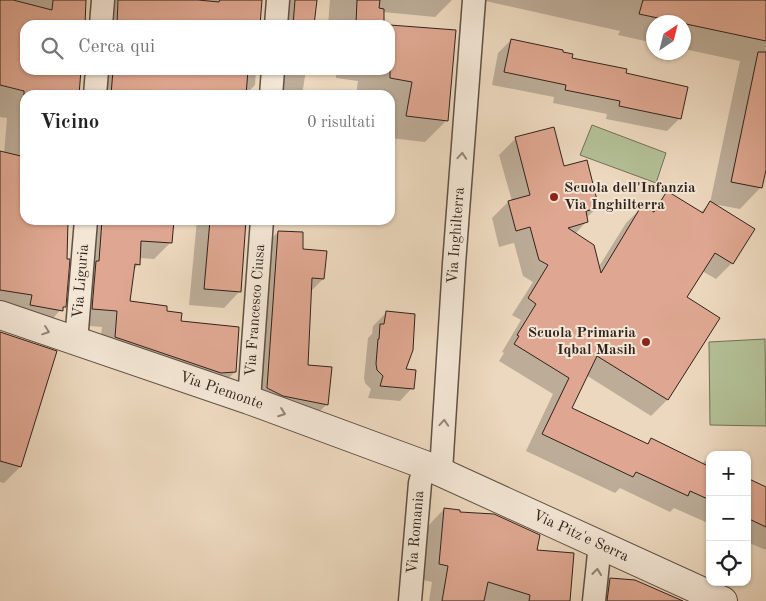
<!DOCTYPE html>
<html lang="it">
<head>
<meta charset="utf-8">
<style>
  body { margin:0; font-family:"Old Standard TT",serif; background:#f2f2f2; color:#222 }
  .controls { position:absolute; right:15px; bottom:15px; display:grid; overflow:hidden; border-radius:10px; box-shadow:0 1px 4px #0004 }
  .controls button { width:45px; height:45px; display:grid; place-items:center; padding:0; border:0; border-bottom:1px solid #e0e0e0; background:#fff; color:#222; font:25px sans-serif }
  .compass { position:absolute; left:646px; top:15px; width:45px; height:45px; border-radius:50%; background:#fff; box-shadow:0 1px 4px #0004; rotate:35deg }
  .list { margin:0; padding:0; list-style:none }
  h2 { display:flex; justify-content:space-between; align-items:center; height:65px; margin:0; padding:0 20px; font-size:21px }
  h2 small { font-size:16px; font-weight:400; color:#767676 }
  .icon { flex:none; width:28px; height:28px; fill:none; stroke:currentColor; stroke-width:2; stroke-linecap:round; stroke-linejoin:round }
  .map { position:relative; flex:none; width:766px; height:601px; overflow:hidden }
  .search { position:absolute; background:#fff; box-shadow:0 1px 4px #0004; left:20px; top:20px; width:375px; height:55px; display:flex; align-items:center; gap:12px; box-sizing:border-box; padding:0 18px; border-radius:15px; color:#767676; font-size:19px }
  .panel { position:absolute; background:#fff; box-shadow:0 1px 4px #0004; left:20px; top:90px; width:375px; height:135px; border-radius:15px }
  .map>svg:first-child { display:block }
</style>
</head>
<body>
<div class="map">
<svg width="766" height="601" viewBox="0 0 766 601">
  <rect width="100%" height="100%" fill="#ecd8be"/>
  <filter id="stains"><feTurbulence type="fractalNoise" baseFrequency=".004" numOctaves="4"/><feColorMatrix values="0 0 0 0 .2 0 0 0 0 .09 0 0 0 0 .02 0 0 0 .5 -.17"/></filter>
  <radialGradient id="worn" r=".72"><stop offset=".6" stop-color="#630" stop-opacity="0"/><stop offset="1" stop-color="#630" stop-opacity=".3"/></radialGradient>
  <g fill="#b3bf95" stroke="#727058">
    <path d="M592,125L666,153L656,183L580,155Z"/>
    <path d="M765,339L766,426L710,425L709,342Z"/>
  </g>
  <g fill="#0003">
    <path d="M0,0H85L83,25H25V70H80L78,95H25V220H66L64,306L45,327L0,308V153L4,154L7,118L0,117Z"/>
    <path d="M103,0H261L259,25H102Z"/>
    <path d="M275,0H316L313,25H274Z"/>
    <path d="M330,0H452L435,17L383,12V25H328Z"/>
    <path d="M481,0H766V164L761,187L740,209L713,204L732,263L716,279L702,271L685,298L668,399L651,416L586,375L570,409L646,445L651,440L702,464L706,460L710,462V524L674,508L670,512L620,488L615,493L526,451L553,394L499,361L504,353L502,352L521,320L512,315L533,282L523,276L514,243L499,247L492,218L508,202L512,201L499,155L516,138L563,167L598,207L586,218L587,221L575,234L598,268L626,223L642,207L650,211L667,193L700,213L710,203L740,61L684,49V22H654V43L618,35L620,31Z"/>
    <path d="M390,26L447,120L425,142L390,138V95H356L358,81L336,78V70H390Z"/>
    <path d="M511,40L562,53L571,59L625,74L680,118L667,131L606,119L607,114L553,103L554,97L492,85L498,53Z"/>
    <path d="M98,70H256L255,85L245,95H96Z"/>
    <path d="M270,70H306L302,95H269Z"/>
    <path d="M87,220H173L171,242L154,259L139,258V264L133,270L128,302L165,312L179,322L235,372L218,388L99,353L102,327L76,325Z"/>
    <path d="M197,220H245L240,291L224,308L189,305Z"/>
    <path d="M278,232L301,251L323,279L310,292L307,366L327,404L310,421L251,404L262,248Z"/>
    <path d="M386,313L412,388L400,401L368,398L371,389L365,383L364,378L368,338L372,334L373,326Z"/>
    <path d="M0,332L20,467L4,483L0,482Z"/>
    <path d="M747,480L766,488V550L747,542Z"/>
    <path d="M444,509L459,513L536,551L569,601H429L432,582L423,580L428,526Z"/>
    <path d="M610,580L678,601H594L595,595Z"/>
  </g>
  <g fill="#dfa791" stroke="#31221c">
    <path d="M0,0H13L52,10L53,0H86L85,25H25V70H81L79,95H24V91L0,85Z"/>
    <path d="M118,0H198L219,2L220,0H262L260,25H117Z"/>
    <path d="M295,0H317L314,25H293Z"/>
    <path d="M357,0H380L379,8L384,9V25H366L356,23Z"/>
    <path d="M643,0H766V41L639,14Z"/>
    <path d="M390,25L456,30L448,121L406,116L412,82L390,78Z"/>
    <path d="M511,39L563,50V52L573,54L572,58L627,69L626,73L688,87L681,119L619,106L620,101L565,90L566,85L504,72Z"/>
    <path d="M758,52H766V170L762,188L731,182Z"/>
    <path d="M113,70H248L246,95H111Z"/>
    <path d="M554,127L564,166L587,160L599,208L586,211L588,222L568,228L594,245L601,273L642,205L654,212L667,191L703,213L710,201L755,229L733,264L715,253L687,297L720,318L668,400L597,356L572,408L648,444L651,438L710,467V500L690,491L688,496L636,472L633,477L542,434L569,378L514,344L519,336L517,335L536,304L528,298L548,265L539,260L530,227L516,231L508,201L530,195L515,137Z"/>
    <path d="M0,151L25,157V220H68L67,259H70L66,307H63V311L30,305L32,295L0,290Z"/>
    <path d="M102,220H174L172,243L141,241L140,265L135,264L130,301L167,306V311L182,313L181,321L239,327L236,372L221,373L115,337L117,311L92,309L96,261H99Z"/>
    <path d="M210,220H246L241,292L204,289Z"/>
    <path d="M278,231L303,232V249L327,251L324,279L312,278L308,365L332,367L328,405L283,396L267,388Z"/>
    <path d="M386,311L415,314L413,350L406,369L416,370L414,389L380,386L383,376L377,370L376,364L378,339H379L380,324H384Z"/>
    <path d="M0,332L57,351L21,467L0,461Z"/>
    <path d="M747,478L766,487V527L747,518Z"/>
    <path d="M444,508L460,510V512L494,514L540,535L537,550L574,553L570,601H529L530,595L488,582L484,601H442L448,566L439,564Z"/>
    <path d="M610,578L635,580L683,601H607Z"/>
  </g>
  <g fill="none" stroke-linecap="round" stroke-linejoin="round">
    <defs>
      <g id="minor">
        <path d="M101,25L103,0"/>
        <path d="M276,25L278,0"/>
        <path d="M95,95L97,70"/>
        <path d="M271,95L273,70"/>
        <path id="s1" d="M76,342L86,220"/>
        <path id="s2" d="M249,400L262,220"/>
        <path id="s3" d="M441,471L454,264L474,0"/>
        <path id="s4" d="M410,601L420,483L425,465"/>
        <path d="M594,601L600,544"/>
      </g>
      <g id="tertiary">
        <path id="s5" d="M0,315L249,400L425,465L723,601"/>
      </g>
    </defs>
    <use href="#minor" stroke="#605044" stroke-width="25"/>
    <use href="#tertiary" stroke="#605044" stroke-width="30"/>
    <use href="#minor" stroke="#f3e6d5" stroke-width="22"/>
    <use href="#tertiary" stroke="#f3e6d5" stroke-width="28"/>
  </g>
  <defs><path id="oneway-chevron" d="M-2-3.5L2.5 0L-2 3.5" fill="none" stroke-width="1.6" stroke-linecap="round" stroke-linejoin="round" transform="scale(1.25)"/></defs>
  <g stroke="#928478">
    <use href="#oneway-chevron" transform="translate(462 156) rotate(-86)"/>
    <use href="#oneway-chevron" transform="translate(46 331) rotate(19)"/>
    <use href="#oneway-chevron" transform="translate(282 413) rotate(20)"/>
    <use href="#oneway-chevron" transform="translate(444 423) rotate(-86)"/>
    <use href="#oneway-chevron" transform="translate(597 572) rotate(-84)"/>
  </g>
  <g fill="#8f2418" stroke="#f3e6d5" stroke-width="2">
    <circle cx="554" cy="197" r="5"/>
    <circle cx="646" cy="342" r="5"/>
  </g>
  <g text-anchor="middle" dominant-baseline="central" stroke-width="4" stroke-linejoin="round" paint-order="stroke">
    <g font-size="15" font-weight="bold" fill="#31221c" stroke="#f3e6d5" text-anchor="start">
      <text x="564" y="188">Scuola dell'Infanzia<tspan x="564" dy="17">Via Inghilterra</tspan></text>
      <text x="636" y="333" text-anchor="end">Scuola Primaria<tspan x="636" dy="17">Iqbal Masih</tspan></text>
    </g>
    <g font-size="15" fill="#31221c" stroke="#f3e6d5">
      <text stroke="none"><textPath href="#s3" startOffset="236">Via Inghilterra</textPath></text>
      <text stroke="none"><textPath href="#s1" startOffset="61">Via Liguria</textPath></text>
      <text stroke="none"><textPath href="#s2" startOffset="90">Via Francesco Ciusa</textPath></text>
      <text stroke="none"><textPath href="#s5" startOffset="234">Via Piemonte</textPath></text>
      <text stroke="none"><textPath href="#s4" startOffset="69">Via Romania</textPath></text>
      <text stroke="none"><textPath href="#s5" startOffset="622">Via Pitz'e Serra</textPath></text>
    </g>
  </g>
  <rect width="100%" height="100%" filter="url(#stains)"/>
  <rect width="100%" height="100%" fill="url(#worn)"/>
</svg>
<div class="controls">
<button>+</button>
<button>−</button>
<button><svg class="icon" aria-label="locate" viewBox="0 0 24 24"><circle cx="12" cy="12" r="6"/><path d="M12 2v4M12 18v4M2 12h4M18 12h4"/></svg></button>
</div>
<svg class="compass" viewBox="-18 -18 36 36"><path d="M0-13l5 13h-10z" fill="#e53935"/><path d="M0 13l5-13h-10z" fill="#767676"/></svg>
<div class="search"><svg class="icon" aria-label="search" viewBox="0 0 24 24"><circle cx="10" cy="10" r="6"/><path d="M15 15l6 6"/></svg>Cerca qui</div>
<section class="panel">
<h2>Vicino<small>0 risultati</small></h2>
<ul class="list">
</ul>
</section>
</div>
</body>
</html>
